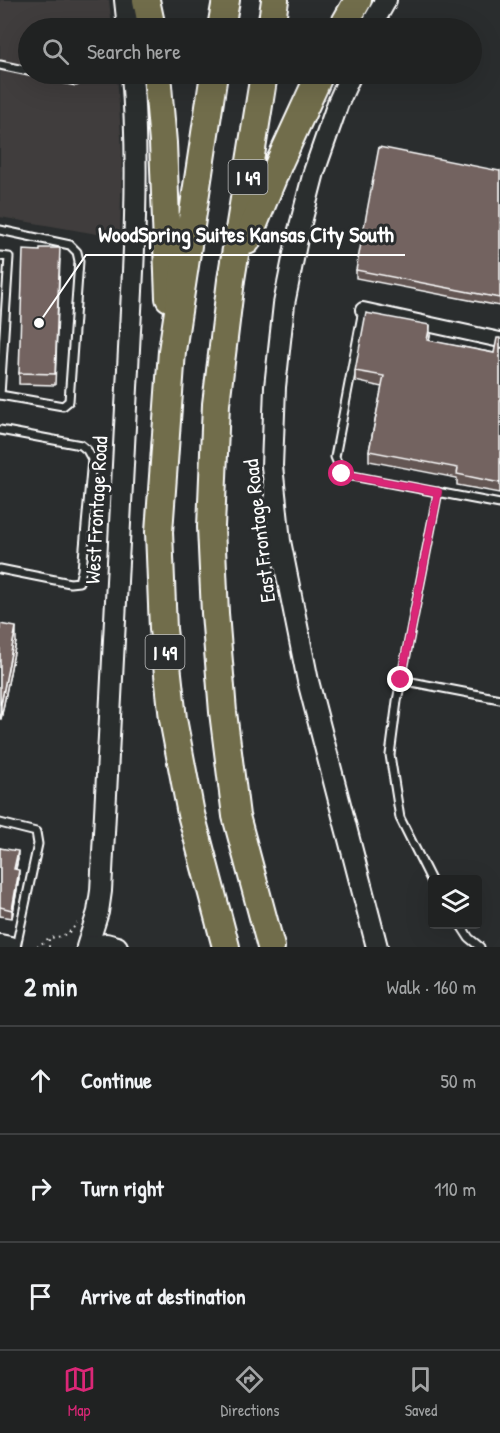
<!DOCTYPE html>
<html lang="en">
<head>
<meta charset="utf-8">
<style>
  body { margin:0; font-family:"Patrick Hand",sans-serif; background:#2d2f2f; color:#f1f3f6 }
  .controls { position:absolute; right:18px; bottom:18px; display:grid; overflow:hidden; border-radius:6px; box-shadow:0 6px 24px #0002 }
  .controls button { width:54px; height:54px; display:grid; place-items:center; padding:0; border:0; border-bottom:2px solid #3d3f40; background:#202222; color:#f1f3f6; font:30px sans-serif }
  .stop { position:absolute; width:18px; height:18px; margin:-14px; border:4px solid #db2777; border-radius:50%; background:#fff }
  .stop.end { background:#db2777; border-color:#fff; box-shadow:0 2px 6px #0008 }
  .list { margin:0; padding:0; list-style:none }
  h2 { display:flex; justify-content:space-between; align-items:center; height:78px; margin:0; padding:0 24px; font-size:26px }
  h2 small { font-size:20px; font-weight:400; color:#a2a4a5 }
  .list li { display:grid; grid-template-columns:39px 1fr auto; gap:18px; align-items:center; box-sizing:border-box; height:108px; padding:0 24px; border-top:2px solid #3d3f40 }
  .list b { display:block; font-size:22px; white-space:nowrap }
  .list em { font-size:20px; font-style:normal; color:#a2a4a5 }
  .icon { flex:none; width:33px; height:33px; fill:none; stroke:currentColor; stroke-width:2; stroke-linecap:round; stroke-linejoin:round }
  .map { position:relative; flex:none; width:500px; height:947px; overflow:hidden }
  .search { position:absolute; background:#202222; box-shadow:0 6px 24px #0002; left:18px; right:18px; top:18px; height:66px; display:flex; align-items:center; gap:15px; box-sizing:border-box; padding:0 21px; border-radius:33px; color:#a2a4a5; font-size:22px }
  .sheet { height:402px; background:#202222 }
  nav { display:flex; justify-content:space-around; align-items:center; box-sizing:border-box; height:84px; border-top:2px solid #3d3f40; background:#202222; font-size:16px; color:#a2a4a5 }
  nav a { display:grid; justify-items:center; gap:3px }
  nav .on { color:#db2777 }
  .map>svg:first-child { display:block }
</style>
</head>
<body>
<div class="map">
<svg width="500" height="947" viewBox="0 0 500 947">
  <rect width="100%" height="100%" fill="#2a2d2e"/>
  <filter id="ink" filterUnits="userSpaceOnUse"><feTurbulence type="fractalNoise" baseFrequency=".0167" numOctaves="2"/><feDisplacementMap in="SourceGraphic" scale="12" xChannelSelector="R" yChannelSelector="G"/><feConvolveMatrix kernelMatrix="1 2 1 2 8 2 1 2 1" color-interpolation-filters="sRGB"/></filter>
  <g filter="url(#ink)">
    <path fill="#403e3d" d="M0,0H109L112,28H28V74H117L122,152L120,238L0,217Z"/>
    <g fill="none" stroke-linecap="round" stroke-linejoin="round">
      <defs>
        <g id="lane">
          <path d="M0,65L28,71"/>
          <path d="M42,74L76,81"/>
          <path d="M0,230L70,245L77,252L79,261L69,401L63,406L0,395"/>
          <path d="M0,256L9,257L0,395"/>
          <path d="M363,310L335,457L342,474L500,504"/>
          <path d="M0,430L81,445L87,450L92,459L82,570L79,582L70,583L0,569"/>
          <path d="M401,680L500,699"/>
          <path d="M0,823L36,832L38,844L16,947"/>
          <path d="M432,882L400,818L390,755L397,701L438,492"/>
          <path d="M460,924L469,938L480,947"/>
        </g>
        <path id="street" d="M363,310L500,340"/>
        <g id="secondary">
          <path d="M125,0L128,28"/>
          <path d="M370,28L386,0"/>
          <path d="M351,74L338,103L314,172L298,234L284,304L275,387L272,466L280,541L308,681L377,947"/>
          <path d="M0,945L10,947"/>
          <path d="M87,947L98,912L101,891L132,291C136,218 138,146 132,74"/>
          <path d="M89,947L106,944L117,947"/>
        </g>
        <g id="highway">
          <path d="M146,0L152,28"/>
          <path d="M221,28L226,0"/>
          <path d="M271,28L275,0"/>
          <path d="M342,28L358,0"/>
          <path d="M157,74L163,143L169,298"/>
          <path d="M214,74L172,351L159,532L163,629L173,719L191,814L226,947"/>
          <path d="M264,74L231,280L216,404L211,527L215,613L223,712L236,816L271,947"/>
          <path d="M247,241L280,161L320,74"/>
        </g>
      </defs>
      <use href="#lane" stroke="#fff" stroke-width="11"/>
      <use href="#street" stroke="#fff" stroke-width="18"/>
      <use href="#secondary" stroke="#fff" stroke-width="24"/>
      <use href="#highway" stroke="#fff" stroke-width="30"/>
      <g stroke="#fff" stroke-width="2" stroke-dasharray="1.5 4.5" stroke-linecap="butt">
        <path d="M37,947L49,938"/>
        <path d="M49,947V938C62,937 70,934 77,923"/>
      </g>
      <use href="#lane" stroke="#2a2d2e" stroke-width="7"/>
      <use href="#street" stroke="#2a2d2e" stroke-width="14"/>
      <use href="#secondary" stroke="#2a2d2e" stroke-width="20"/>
      <use href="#highway" stroke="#716d4b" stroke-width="26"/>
    </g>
    <g fill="#635653" stroke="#fff" stroke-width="1.5">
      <path d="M500,171V306L356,278V270Z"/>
      <path d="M60,259L55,385L19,384V373Z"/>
      <path d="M430,336L429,341L494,353L500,338V493L457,485V478L369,461V451L382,387L355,381V371Z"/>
      <path d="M0,624L16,642L1,719H0Z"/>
      <path d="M0,848L18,859L16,869L19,878L12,918L0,916Z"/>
    </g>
    <g fill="#504644" stroke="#fff" stroke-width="1.5">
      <path d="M430,325V336L427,351V340Z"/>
      <path d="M16,627V642L1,719V704Z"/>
      <path d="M18,851V859L14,877V869Z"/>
      <path d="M19,870V878L12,918V910Z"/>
    </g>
    <g fill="#736461" stroke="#fff" stroke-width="1.5">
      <path d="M379,147L500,171V298L356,270Z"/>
      <path d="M40,248H60L55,374L19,373L23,250L40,251Z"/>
      <path d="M366,313L430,325L427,340L494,353L497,338H500V483L457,474L458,468L369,451L384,376L355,371Z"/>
      <path d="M0,624L16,627L1,704H0Z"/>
      <path d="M0,848L18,851L14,869L19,870L12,910L0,907Z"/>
    </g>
  </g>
  <g fill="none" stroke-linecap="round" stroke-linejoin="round" filter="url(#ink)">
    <path stroke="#db2777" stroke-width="8" d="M342,474L438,492L401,680"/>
  </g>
  <g text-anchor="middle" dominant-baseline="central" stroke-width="6" stroke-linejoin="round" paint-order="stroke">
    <g fill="#2a2d2e" stroke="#bfc0c0" stroke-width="1.5">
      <rect x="228.5" y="160" width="39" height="34" rx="4.5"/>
      <rect x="145.5" y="635" width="39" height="34" rx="4.5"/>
    </g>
    <g font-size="20" font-weight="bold" fill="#fff">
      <text x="248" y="177">I 49</text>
      <text x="165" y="652">I 49</text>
    </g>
    <g font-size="21" fill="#fff" stroke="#2a2d2e">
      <text transform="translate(96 510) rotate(-87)">West Frontage Road</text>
      <text transform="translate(259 531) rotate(-97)">East Frontage Road</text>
    </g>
  </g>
  <path fill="none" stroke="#fff" stroke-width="2" d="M39 323L86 255H405"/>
  <circle fill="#fff" stroke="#2a2d2e" stroke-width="2" cx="39" cy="323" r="6"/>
  <g font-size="22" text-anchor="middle" font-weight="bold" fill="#fff" stroke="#2a2d2e" stroke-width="6" stroke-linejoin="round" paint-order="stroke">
    <text x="246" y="242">WoodSpring Suites Kansas City South</text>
  </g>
</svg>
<div class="controls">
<button><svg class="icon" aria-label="layers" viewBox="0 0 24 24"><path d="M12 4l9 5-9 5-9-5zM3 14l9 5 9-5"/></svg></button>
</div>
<div class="stop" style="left:342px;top:474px"></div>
<div class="stop end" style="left:401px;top:680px"></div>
<div class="search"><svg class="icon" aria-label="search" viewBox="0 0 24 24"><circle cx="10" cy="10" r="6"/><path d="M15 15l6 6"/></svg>Search here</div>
</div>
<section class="sheet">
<h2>2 min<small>Walk · 160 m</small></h2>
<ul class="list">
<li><svg class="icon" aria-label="ahead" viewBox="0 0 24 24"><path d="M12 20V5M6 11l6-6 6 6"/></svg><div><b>Continue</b></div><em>50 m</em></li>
<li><svg class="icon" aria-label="right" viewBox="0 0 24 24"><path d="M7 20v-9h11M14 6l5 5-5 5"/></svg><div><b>Turn right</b></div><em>110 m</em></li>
<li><svg class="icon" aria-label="arrive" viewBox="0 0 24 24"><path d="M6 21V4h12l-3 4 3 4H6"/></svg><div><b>Arrive at destination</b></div></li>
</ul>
</section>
<nav>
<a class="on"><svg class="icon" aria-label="map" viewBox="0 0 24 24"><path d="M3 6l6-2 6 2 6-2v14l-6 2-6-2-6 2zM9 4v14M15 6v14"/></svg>Map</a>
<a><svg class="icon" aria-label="directions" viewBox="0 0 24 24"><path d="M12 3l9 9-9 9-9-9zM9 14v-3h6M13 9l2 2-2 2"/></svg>Directions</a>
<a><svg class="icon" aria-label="saved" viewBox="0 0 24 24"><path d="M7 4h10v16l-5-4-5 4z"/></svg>Saved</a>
</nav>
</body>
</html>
